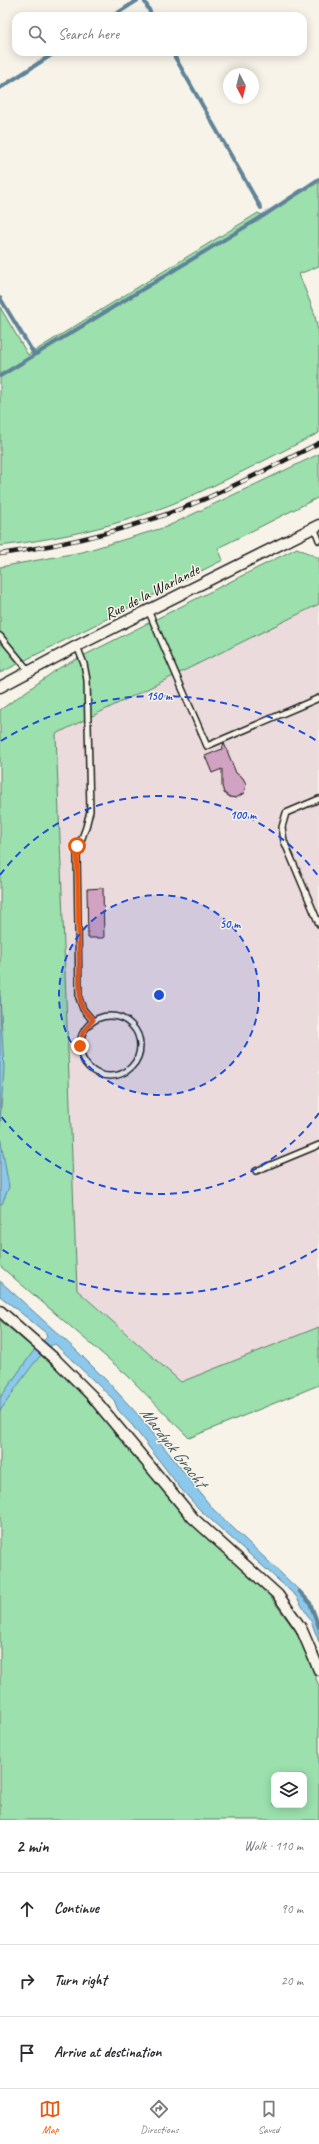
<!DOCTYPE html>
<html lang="en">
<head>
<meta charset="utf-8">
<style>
  body { margin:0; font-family:Caveat,sans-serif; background:#f2f2f3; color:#2b2b33 }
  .controls { position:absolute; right:12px; bottom:12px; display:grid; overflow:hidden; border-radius:8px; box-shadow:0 2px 10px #0003 }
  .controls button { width:36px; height:36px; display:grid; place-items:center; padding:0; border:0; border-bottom:1px solid #e1e1e2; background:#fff; color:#2b2b33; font:20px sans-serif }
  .compass { position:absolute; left:223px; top:68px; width:36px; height:36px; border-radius:50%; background:#fff; box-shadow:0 2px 10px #0003; rotate:173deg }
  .stop { position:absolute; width:12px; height:12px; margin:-9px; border:3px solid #ea580c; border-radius:50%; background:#fff }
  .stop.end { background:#ea580c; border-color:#fff; box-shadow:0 1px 4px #0008 }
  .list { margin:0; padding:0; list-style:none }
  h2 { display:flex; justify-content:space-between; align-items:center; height:52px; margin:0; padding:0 16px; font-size:17px }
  h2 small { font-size:13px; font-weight:400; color:#7c7c81 }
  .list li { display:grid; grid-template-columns:26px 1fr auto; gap:12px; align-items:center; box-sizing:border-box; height:72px; padding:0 16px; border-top:1px solid #e1e1e2 }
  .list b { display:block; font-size:15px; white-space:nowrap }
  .list em { font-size:13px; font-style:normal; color:#7c7c81 }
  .icon { flex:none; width:22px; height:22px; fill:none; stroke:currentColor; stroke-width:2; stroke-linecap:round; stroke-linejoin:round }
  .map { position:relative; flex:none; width:319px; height:1820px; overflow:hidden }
  .search { position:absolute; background:#fff; box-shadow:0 2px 10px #0003; left:12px; right:12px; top:12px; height:44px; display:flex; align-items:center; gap:10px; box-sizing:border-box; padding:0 14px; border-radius:12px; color:#7c7c81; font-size:15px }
  .sheet { height:268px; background:#fff }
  nav { display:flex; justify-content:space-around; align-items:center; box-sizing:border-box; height:56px; border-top:1px solid #e1e1e2; background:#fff; font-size:11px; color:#7c7c81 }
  nav a { display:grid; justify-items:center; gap:2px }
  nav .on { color:#ea580c }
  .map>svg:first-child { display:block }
</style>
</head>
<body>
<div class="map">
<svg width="319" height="1820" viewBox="0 0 319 1820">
  <rect width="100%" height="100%" fill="#f7f3e8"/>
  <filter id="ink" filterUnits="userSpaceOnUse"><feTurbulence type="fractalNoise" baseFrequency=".025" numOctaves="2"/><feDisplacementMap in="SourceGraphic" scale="8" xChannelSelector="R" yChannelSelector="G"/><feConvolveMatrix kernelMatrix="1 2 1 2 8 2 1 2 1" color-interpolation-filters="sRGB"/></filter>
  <g filter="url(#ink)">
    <path fill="#ecdbdd" d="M319,604V1327L181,1382L77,1290L56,734Z"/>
    <g fill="#9be0ad" stroke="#5c7e64" fill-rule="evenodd">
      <path d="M319,182V266L299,274L314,312L319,335V433C276,454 234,477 191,496C131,523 65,538 0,546V307L28,355L258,213L264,216Z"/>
      <path d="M319,454V497L218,548L223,560L0,673V567L82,552L166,527Z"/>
      <path d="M297,548L319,558V604L56,734L77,1290L181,1382L319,1327V1385L189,1438L127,1375L0,1266V710L59,668Z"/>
      <path d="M0,1320L54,1366L108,1421L183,1516L263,1587L297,1633L319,1686V1820H0ZM274,1775H304V1805H274Z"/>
    </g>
    <g fill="#8bc8eb" stroke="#5f8398">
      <path d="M0,996L4,1069L0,1121Z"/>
      <path d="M0,1136L9,1187L2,1204H0Z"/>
      <path d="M0,1281L76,1350L106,1380L140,1417L213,1509L303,1594C314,1609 319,1624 319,1642L311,1621L296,1596L200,1510L181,1489L132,1425L118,1410L114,1400L55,1344C42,1347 10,1397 0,1411V1398L35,1349L47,1337L46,1333L0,1296Z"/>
    </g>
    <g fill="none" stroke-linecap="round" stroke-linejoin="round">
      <g stroke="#5f8398" stroke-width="4">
        <path d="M144,0L152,16"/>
        <path d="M113,16L138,0"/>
        <path d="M172,52L261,208"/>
        <path d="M0,88L56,52"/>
        <path d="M0,298L34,354"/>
        <path d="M0,376L263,216L319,179"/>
        <path d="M299,1591L310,1603L319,1627"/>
      </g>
    </g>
    <g fill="#d2a2c2" stroke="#1c1c1c">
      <path d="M224,743L236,773L243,778L246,784L244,793L236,798L230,797L224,793L222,786V769L212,773L205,756L222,749Z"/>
      <path d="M103,888L104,938H88L87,889Z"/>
    </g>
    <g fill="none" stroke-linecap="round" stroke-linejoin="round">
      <defs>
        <g id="service">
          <path d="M314,527L319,540"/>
          <path d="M148,610L207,746L319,698"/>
          <path d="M0,636L29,671"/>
          <path d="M77,646L84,664L87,680L90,811L86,827L77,852L79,998L83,1009L93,1021"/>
          <path d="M319,799L286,813L282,827L284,841L319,924"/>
          <circle cx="110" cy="1046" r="30"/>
          <path d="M256,1171L319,1145"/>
        </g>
        <g id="minor">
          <path d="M0,687L77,646L319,525"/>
          <path d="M0,1311L57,1361L91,1395L193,1518L278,1595L301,1628L319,1670"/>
        </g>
      </defs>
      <use href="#service" stroke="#1c1c1c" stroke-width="8"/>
      <use href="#minor" stroke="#1c1c1c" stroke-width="13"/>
      <use href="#service" stroke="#f7f3e8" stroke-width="5"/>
      <use href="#minor" stroke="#f7f3e8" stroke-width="10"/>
      <defs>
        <path id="rail" d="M0,554C71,544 141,527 207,498C245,481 282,462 319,443"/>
      </defs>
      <use href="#rail" stroke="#1c1c1c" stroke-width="4.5"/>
      <use href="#rail" stroke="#f7f3e8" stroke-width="3" stroke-dasharray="9" stroke-linecap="butt"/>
    </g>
  </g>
  <g fill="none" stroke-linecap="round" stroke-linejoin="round" filter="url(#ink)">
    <path stroke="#ea580c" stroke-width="5" d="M77,846L80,1001L83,1009L93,1020L83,1032L80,1046"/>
  </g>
  <circle cx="159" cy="995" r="100" fill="#1d4ed8" fill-opacity=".12"/>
  <g fill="none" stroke="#1d4ed8" stroke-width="2" stroke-dasharray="7 5">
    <circle cx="159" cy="995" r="100"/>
    <path d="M319 1113A199 199 0 0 1 0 1115M0 875A199 199 0 0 1 319 877"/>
    <path d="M317 1249A299 299 0 0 1 1 1249M1 741A299 299 0 0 1 317 741"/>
  </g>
  <g text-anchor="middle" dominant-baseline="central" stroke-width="3" stroke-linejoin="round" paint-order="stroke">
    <g font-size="16" fill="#1c1c1c" stroke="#f7f3e8">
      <text transform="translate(152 592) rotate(-27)">Rue de la Warlande</text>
    </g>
    <g font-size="17" font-style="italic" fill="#435864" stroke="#f7f3e8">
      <text transform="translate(173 1447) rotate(52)">Mardyck Gracht</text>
    </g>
  </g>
  <circle cx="159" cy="995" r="6" fill="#1d4ed8" stroke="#f7f3e8" stroke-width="2"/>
  <g font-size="12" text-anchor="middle" font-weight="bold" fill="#1d4ed8" stroke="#f7f3e8" stroke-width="3" stroke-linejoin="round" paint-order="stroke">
    <text x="159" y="700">150 m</text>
    <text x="243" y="819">100 m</text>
    <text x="230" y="928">50 m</text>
  </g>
</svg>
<div class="controls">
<button><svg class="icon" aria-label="layers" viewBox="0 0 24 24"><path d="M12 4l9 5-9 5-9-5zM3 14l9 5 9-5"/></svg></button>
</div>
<svg class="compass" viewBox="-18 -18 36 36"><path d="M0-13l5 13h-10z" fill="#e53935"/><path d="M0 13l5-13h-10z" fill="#7c7c81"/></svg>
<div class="stop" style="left:77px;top:846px"></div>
<div class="stop end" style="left:80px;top:1046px"></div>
<div class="search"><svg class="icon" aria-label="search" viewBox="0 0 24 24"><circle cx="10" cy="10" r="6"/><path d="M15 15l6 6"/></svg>Search here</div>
</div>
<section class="sheet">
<h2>2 min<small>Walk · 110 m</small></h2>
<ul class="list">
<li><svg class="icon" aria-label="ahead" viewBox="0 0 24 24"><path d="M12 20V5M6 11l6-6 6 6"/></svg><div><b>Continue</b></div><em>90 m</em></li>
<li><svg class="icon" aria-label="right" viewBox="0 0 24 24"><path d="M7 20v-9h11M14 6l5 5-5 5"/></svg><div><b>Turn right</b></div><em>20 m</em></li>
<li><svg class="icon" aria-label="arrive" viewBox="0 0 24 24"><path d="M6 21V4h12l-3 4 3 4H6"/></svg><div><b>Arrive at destination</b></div></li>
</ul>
</section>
<nav>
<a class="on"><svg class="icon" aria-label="map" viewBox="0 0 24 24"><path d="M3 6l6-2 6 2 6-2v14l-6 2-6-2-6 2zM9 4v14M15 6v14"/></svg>Map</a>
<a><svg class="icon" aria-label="directions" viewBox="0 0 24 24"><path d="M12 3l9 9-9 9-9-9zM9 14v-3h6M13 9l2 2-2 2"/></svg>Directions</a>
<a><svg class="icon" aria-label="saved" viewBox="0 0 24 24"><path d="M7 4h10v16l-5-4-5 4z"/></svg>Saved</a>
</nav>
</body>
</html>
